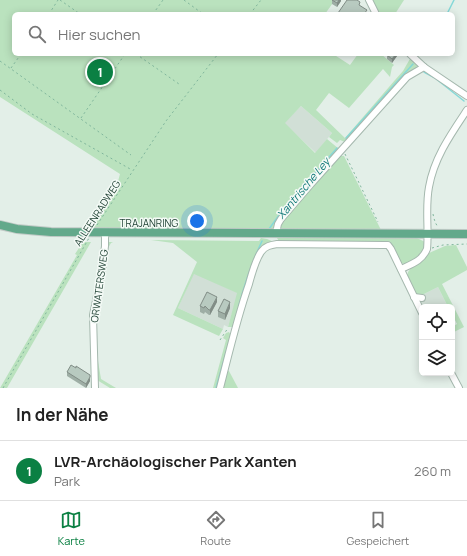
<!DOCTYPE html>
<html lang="de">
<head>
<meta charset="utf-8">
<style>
  body { margin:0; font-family:Manrope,sans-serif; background:#f2f2f2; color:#222 }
  .controls { position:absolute; right:12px; bottom:12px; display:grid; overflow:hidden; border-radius:6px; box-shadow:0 2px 10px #0003 }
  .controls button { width:36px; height:36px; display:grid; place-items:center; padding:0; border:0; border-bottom:1px solid #e0e0e0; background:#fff; color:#222; font:20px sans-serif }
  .you { position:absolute; left:197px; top:221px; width:14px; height:14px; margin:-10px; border:3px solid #fff; border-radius:50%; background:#1a73e8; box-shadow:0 0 0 6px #1a73e833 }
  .badge { display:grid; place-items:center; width:26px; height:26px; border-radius:50%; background:#0b8043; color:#fff; font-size:13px; font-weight:700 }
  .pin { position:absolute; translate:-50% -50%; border:2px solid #fff; box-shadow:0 1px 4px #0006 }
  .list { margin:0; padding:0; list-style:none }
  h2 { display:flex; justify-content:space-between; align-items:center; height:52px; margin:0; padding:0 16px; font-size:17px }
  h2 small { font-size:13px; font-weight:400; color:#767676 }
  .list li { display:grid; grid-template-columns:26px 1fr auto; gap:12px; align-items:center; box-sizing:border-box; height:60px; padding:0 16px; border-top:1px solid #e0e0e0 }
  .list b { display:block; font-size:15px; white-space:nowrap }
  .list p { margin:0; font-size:13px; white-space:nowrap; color:#767676 }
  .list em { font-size:13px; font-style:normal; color:#767676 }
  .icon { flex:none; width:22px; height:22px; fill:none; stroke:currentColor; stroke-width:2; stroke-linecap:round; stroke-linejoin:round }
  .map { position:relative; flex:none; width:467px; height:388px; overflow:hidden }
  .search { position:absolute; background:#fff; box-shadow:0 2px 10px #0003; left:12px; right:12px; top:12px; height:44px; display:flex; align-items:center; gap:10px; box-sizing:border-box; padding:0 14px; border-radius:6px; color:#767676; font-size:15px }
  .sheet { height:112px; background:#fff }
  nav { display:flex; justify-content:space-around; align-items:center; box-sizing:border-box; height:56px; border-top:1px solid #e0e0e0; background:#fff; font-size:11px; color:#767676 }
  nav a { display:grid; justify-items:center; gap:2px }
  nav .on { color:#0b8043 }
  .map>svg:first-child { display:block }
</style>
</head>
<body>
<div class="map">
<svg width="467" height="388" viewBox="0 0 467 388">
  <rect width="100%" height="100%" fill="#e3efe8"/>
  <g fill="#d1dfd6">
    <path d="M301,106L332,133L316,153L284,123Z"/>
    <path d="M194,273L238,293L228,327L224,325L223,329L178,308Z"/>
    <path d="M438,287L448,307H422L419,300L420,296Z"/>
  </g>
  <g fill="#bae2be">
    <path d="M0,0H335L325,14H14V54H333L350,65L358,54H381L394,65L392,67L390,77L383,69L349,108L329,93L316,110L345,138L395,80L403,71L411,57L417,62V66L415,70L345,142L340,140L337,143L329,137L332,133L301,106L285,123L315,153L327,139L339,149L283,213L275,224L272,231L91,229L93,225C103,209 116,193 120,174L0,97Z"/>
    <path d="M370,0H404L395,14H378Z"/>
    <path d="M340,156H344L381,230L278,231L282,221Z"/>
    <path d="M277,235L417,238L425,242L426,246L420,258L405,264L401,263L399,261L391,246L279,241L277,238Z"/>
    <path d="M261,238L267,239L274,242L261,250L235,326L232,327H228L237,293L194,274L178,308L223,329L219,336L173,315L197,262L173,243L151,240L259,241Z"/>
    <path d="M83,242H91L7,388H0L77,255L75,254Z"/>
    <path d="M109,242H113L111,243L107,250L98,298L96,327L95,349L98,361L101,379L116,388H110L97,380L94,326L105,250Z"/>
    <path d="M456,245L467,267V270L442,284L464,327L452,333V327L457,324L452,314V307H448L438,287L420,296L413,292L407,278L408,272L412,267L424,260L429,253L445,246Z"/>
    <path d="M229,332L232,337L219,388H213L226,340L223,338L226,333Z"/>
    <path d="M226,370L229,371L238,388H222Z"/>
  </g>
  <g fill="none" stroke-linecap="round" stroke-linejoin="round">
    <g stroke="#86d9d8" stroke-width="1.5">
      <path d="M447,14L454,0"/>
      <path d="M418,55L419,54"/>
      <path d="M424,72L435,78L464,101"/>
      <path d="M346,138L413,64"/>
      <path d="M269,229L282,211L337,148"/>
      <path d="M239,305C245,283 252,262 262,241"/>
      <path d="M216,388L231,335"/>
    </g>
    <defs>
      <g id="minor">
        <path d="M369,0L376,14"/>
        <path d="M410,54L424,67L467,96"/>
        <path d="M276,233L278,224L281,219L311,184L407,77L424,67"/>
        <path d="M401,269C412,264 422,261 427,249C429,229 425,208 429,187C434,158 451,134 467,110"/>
        <path d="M414,297L422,298"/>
        <path d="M451,373L459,388"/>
        <path d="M95,388L93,315L102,271L105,246V233"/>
        <path d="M220,388C229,353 237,318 249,284C252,273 255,261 261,252C265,246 271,245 277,244L383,245H388L391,249L422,313"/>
      </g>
      <path id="major" d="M0,225L17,229L51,232L467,234"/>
    </defs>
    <use href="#minor" stroke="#a5b8ae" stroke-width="8"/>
    <use href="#major" stroke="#c1cac6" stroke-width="10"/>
    <g stroke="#80b69c" stroke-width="1" stroke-dasharray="2 3" stroke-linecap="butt">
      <path d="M60,0L80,14"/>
      <path d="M184,0L203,14"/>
      <path d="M49,14L58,0"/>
      <path d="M153,14L163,0"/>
      <path d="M250,14L261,0"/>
      <path d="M136,54L179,84"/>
      <path d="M0,61L131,155"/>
      <path d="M11,68L21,54"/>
      <path d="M0,90L32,114L132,170"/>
      <path d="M81,118L125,54"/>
      <path d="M345,154L378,222"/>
      <path d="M433,214C434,219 435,223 438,227"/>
      <path d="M97,225L166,121L218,54"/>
      <path d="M432,248L443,245L467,244"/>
      <path d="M220,340L228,328"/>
      <path d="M3,388L89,238"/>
    </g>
    <use href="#minor" stroke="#fff" stroke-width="6"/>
    <use href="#major" stroke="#63a98b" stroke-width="8"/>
  </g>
  <g fill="#9eaea5">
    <path d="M332,0H341V1L337,7L332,4Z"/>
    <path d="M387,54H397V56L392,63L387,59Z"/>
    <path d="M217,302L210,315H209L205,312L204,314L200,312V306Z"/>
    <path d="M230,308L225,320L218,317V311Z"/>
    <path d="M76,368L90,381L86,388L67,376V372Z"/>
  </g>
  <g fill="#818d86">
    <path d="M339,0H341V1L337,7V3Z"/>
    <path d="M396,54H397V56L392,63V59Z"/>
    <path d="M217,297V302L210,315V310Z"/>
    <path d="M230,302V308L225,320V314Z"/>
    <path d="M90,377V381L86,388V384Z"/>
  </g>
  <g fill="#b8cac0" stroke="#818d86">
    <path d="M332,0H339L337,3Z"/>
    <path d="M347,0H357L360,2L359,5L367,10L364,14H340L338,13Z"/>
    <path d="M388,54H396L392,59L387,55Z"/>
    <path d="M207,292L217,297L210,310H209L205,306L204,308L200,306Z"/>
    <path d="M224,299L230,302L225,314L218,311Z"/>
    <path d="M71,365L76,368V366L90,375V377L86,384L67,372Z"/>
  </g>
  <g text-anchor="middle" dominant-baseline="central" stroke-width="3" stroke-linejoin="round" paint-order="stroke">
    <g font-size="10" fill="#204234" stroke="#f4faf6">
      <text transform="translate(97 213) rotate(-57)">ALLEENRADWEG</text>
      <text x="149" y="223">TRAJANRING</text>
      <text transform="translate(99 286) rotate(-82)">ORWATERSWEG</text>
    </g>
    <g font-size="11" font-style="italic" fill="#137a7a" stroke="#f4faf6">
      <text transform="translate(303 188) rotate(-50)">Xantrische Ley</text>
    </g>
  </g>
</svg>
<div class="controls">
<button><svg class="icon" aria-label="locate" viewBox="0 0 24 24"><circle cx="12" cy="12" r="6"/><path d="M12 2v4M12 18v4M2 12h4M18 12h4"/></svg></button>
<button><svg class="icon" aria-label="layers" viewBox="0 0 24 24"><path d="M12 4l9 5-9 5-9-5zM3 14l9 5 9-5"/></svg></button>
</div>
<div class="you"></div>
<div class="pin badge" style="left:100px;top:72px">1</div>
<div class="search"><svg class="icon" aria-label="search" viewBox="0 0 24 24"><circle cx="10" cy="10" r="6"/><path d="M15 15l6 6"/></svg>Hier suchen</div>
</div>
<section class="sheet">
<h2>In der Nähe<small></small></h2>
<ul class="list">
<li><span class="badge">1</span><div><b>LVR-Archäologischer Park Xanten</b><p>Park</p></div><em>260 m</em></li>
</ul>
</section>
<nav>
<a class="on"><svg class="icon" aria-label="map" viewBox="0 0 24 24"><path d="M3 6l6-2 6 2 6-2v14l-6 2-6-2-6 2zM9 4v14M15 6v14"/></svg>Karte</a>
<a><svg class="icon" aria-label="directions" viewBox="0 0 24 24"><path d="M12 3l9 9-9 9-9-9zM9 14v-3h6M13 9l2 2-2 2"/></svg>Route</a>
<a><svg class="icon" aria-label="saved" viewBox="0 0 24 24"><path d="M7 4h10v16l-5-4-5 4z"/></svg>Gespeichert</a>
</nav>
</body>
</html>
